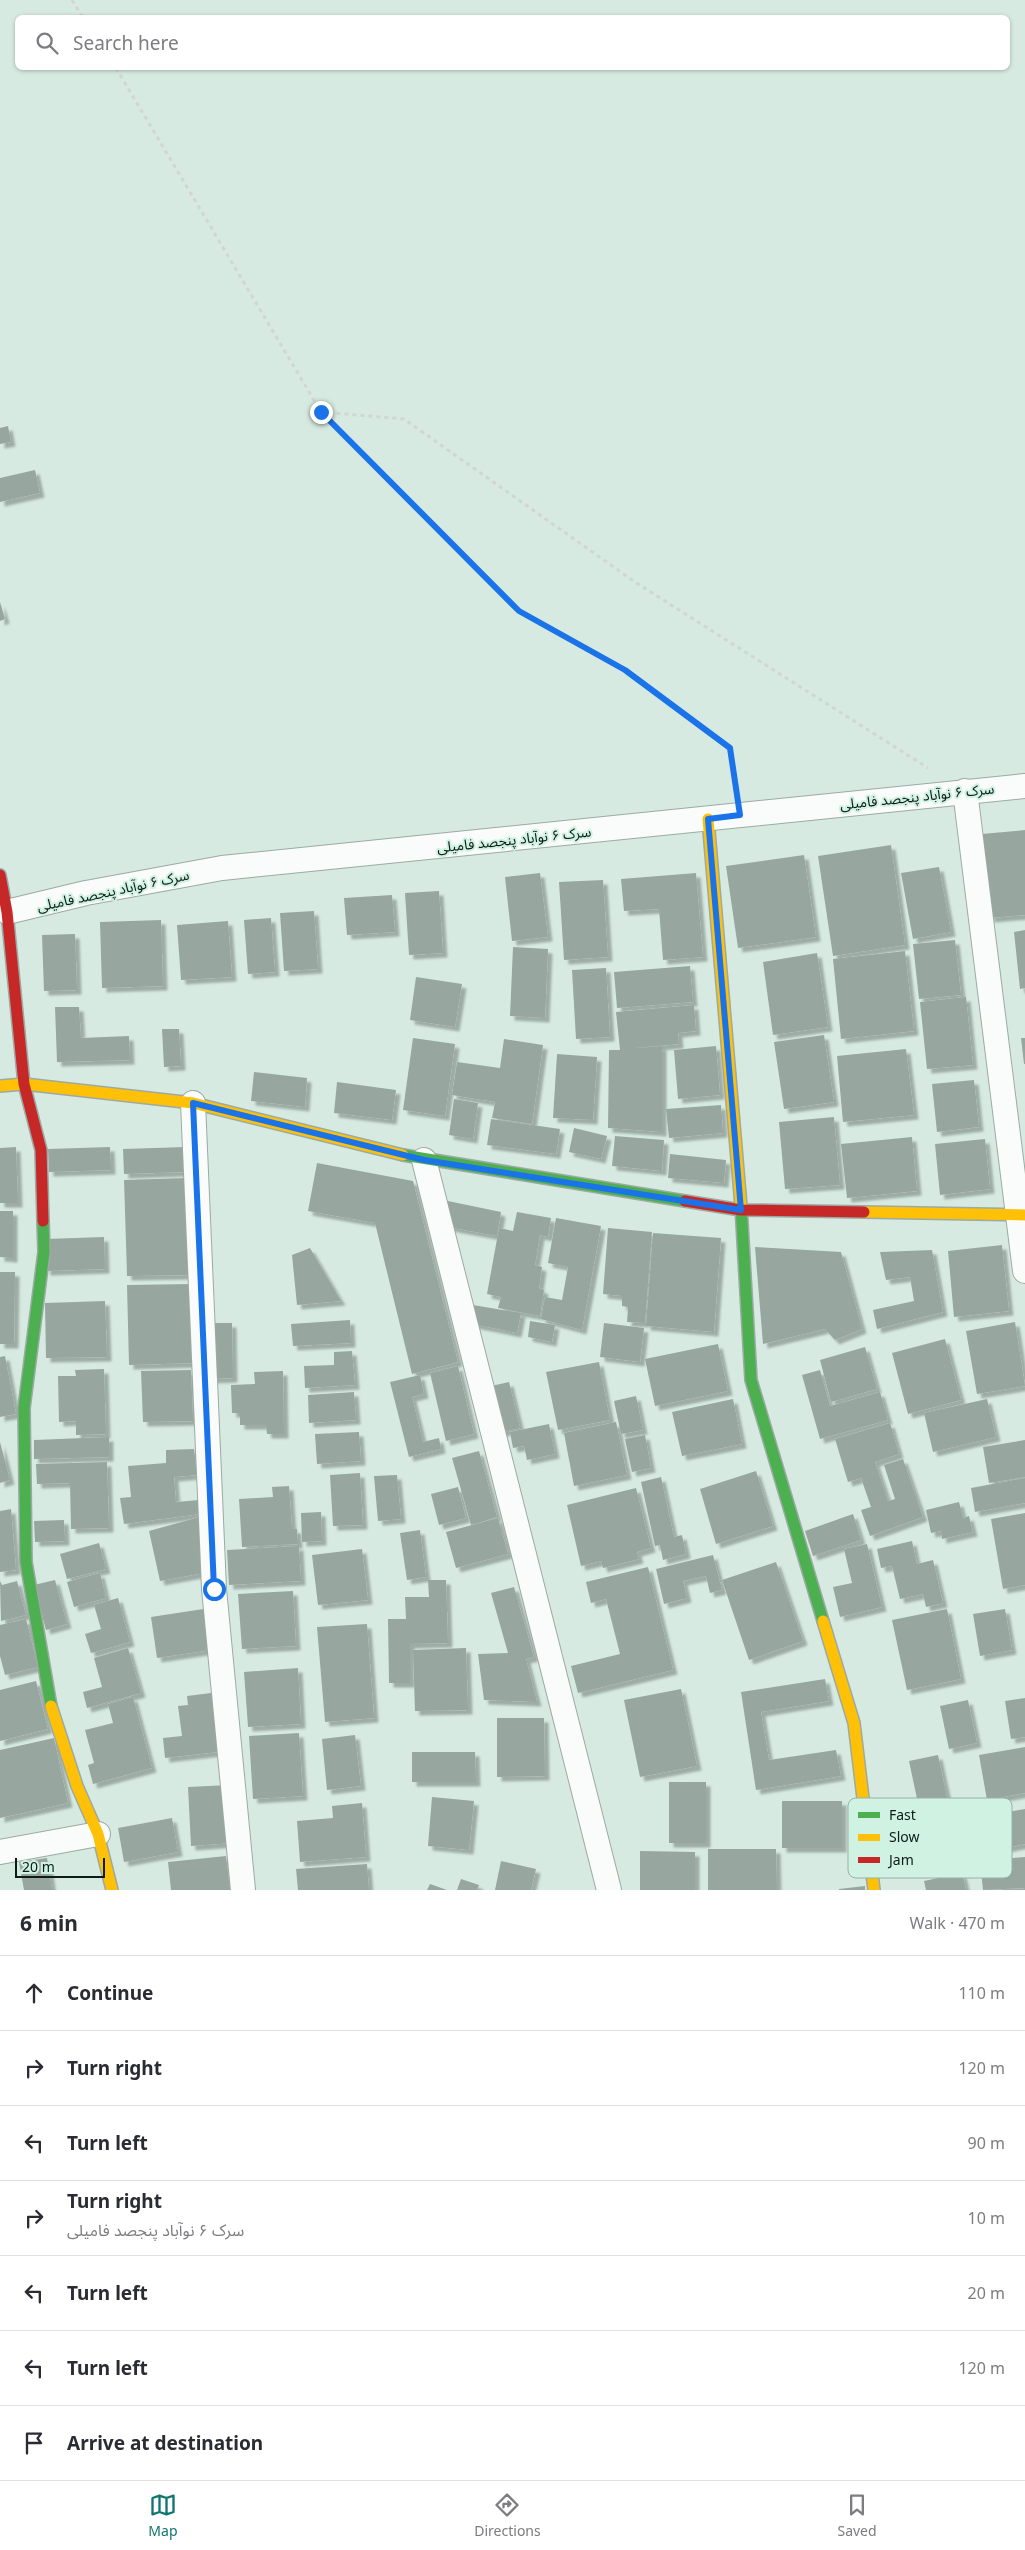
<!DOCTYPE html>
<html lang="en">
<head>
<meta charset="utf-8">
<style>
  body { margin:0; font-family:"Noto Sans","Noto Sans Arabic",sans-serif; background:#f7f7f7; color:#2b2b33 }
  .scale { position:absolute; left:15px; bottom:12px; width:90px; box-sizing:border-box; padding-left:5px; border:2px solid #0e1b16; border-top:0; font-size:14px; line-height:18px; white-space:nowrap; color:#0e1b16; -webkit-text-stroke:4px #cff2e2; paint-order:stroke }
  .stop { position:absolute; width:15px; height:15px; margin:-11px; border:4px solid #1a73e8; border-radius:50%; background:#fff }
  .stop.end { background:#1a73e8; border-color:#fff; box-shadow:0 1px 5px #0008 }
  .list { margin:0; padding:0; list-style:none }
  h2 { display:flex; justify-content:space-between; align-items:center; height:65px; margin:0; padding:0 20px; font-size:21px }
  h2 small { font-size:16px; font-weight:400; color:#7c7c81 }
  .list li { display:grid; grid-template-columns:32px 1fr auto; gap:15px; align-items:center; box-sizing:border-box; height:75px; padding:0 20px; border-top:1px solid #e1e1e2 }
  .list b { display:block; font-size:19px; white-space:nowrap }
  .list p { margin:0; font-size:16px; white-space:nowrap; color:#7c7c81 }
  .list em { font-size:16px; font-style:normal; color:#7c7c81 }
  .icon { flex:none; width:28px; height:28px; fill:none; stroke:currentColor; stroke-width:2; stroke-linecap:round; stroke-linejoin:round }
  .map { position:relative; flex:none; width:1025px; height:1890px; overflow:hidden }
  .search { position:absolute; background:#fff; box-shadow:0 1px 4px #0004; left:15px; right:15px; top:15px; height:55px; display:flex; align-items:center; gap:12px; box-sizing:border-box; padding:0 18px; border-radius:8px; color:#7c7c81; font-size:19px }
  .sheet { height:590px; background:#fff }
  nav { display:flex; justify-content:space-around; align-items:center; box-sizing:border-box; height:70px; border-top:1px solid #e1e1e2; background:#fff; font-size:14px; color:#7c7c81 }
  nav a { display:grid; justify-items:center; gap:2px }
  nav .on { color:#0f766e }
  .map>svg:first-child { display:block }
</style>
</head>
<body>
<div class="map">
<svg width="1025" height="1890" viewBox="0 0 1025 1890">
  <defs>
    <filter id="shadow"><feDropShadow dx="4.5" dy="4.5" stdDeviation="1" flood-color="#0004"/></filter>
  </defs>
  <rect width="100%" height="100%" fill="#d7eae1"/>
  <g fill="#98a6a0" filter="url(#shadow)">
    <path d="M8,426L11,442L0,444V428Z"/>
    <path d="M35,470L40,493L0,502V478Z"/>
    <path d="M0,602L5,619L0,621Z"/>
    <path d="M1025,830V915L990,918L982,834Z"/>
    <path d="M891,845L905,945L833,956L818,856Z"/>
    <path d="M804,855L816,937L738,948L726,866Z"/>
    <path d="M939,867L951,932L913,939L901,873Z"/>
    <path d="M540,873L548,937L512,941L505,877Z"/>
    <path d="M696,873L703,957L663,960L659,909L624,911L621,879Z"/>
    <path d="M603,880L608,957L564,960L559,882Z"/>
    <path d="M439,891L443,953L409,955L405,893Z"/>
    <path d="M392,895L395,932L347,935L344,898Z"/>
    <path d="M314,911L318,969L284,971L280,913Z"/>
    <path d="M271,918L275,972L248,974L244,920Z"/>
    <path d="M161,920L163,986L102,988L100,922Z"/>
    <path d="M228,921L232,977L181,980L177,925Z"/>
    <path d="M1025,930V988L1020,989L1014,932Z"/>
    <path d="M75,934L77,990L44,991L42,935Z"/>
    <path d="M955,940L961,995L919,999L913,944Z"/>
    <path d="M513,947L548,949L545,1018L510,1016Z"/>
    <path d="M905,951L914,1031L841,1039L833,959Z"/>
    <path d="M817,953L828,1027L773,1035L763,962Z"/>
    <path d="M690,966L693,1002L617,1008L614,972Z"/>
    <path d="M606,968L610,1037L576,1039L572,970Z"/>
    <path d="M416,977L462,984L455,1027L410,1020Z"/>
    <path d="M966,997L973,1065L927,1069L920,1002Z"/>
    <path d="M694,1005L696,1031L678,1033L679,1044L624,1049L662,1046V1132L608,1128L609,1050H620L616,1012Z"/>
    <path d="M55,1007H79L81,1038L129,1036L130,1060L57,1062Z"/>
    <path d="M162,1029H179L181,1066L164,1067Z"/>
    <path d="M824,1035L834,1102L784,1109L774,1042Z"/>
    <path d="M413,1038L455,1044L445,1116L403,1110Z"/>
    <path d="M1021,1038H1025V1064H1024Z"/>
    <path d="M504,1039L543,1045L532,1124L492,1118L495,1102L452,1095L457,1062L500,1068Z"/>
    <path d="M716,1046L720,1095L678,1099L674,1050Z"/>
    <path d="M906,1049L914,1115L843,1122L837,1056Z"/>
    <path d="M557,1054L597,1057L593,1120L553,1118Z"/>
    <path d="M254,1072L307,1078L305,1107L251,1101Z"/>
    <path d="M974,1080L979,1127L937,1132L932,1084Z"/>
    <path d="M337,1082L396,1090L392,1120L334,1113Z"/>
    <path d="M454,1099L478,1103L473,1139L449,1135Z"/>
    <path d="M721,1105L723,1133L669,1138L666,1109Z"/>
    <path d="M834,1117L840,1185L785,1189L779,1122Z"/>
    <path d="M491,1119L560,1129L556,1154L487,1145Z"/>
    <path d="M574,1128L607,1136L601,1159L569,1152Z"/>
    <path d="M615,1136L664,1140L662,1171L612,1166Z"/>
    <path d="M912,1137L917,1191L847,1198L841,1144Z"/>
    <path d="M985,1139L990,1189L940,1195L935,1144Z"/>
    <path d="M16,1147L18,1203H0V1148Z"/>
    <path d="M110,1147L111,1170L49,1172L48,1149Z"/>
    <path d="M185,1147L186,1172L124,1174L123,1149Z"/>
    <path d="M670,1154L726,1160L724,1183L668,1178Z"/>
    <path d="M317,1163L413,1181L458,1362L412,1374L375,1223L308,1211Z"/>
    <path d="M186,1178L189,1275L127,1276L124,1180Z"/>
    <path d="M443,1200L501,1212L497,1236L448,1227Z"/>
    <path d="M0,1211H13V1258L0,1257Z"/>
    <path d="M517,1212L551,1218L548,1237L540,1235L535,1265L542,1267L539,1288L544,1290L540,1316L498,1308L501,1297L487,1294L499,1228L513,1231Z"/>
    <path d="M556,1218L601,1226L582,1330L541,1319L545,1297L562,1300L568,1267L548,1263Z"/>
    <path d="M608,1228L652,1232L645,1323L627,1322L628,1307L622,1306V1296L603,1294Z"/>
    <path d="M653,1233L721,1238L714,1332L646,1326Z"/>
    <path d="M104,1237L105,1269L46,1271L45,1239Z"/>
    <path d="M1002,1245L1009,1311L954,1317L948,1251Z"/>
    <path d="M755,1247L841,1252L862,1329L835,1340L825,1329L763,1344Z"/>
    <path d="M310,1248L341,1301L297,1305L292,1255Z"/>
    <path d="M932,1250L943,1312L877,1329L873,1310L914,1301L910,1277L886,1280L880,1252Z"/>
    <path d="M0,1272H15L14,1344H0Z"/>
    <path d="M192,1284L194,1363L129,1365L127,1285Z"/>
    <path d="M105,1301L107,1357L46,1358L45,1303Z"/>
    <path d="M467,1304L521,1313L517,1333L472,1324Z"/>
    <path d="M350,1320L351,1343L293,1346L291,1324Z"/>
    <path d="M530,1321L555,1325L552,1342L528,1337Z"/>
    <path d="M1015,1322L1025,1386L977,1394L966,1331Z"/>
    <path d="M208,1323H232L233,1378L210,1379Z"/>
    <path d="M604,1323L644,1328L640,1362L600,1357Z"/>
    <path d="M945,1339L961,1400L908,1414L892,1353Z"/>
    <path d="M718,1344L728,1391L655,1406L645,1359Z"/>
    <path d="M865,1347L877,1389L831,1402L820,1360Z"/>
    <path d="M352,1351L355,1385L305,1388L304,1366L334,1365V1352Z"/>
    <path d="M5,1356L16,1414L0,1417V1357Z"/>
    <path d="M599,1362L610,1420L558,1430L546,1372Z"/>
    <path d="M458,1366L474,1434L446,1441L430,1373Z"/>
    <path d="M104,1369L106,1434L76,1435V1421L59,1422L58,1376H76L75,1370Z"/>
    <path d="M191,1370L193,1421L143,1422L141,1371Z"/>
    <path d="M820,1370L830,1406L880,1392L888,1420L820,1439L802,1375Z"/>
    <path d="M283,1371L284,1434H267L266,1425H240V1413H232L231,1385L255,1384L254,1372Z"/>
    <path d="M420,1375L424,1394L412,1397L423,1442L439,1438L441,1449L409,1457L390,1382Z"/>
    <path d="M509,1382L520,1428L498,1433L487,1387Z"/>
    <path d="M354,1392L356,1420L309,1423L308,1395Z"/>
    <path d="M636,1396L643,1430L621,1434L614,1401Z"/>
    <path d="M733,1399L742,1444L682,1456L672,1412Z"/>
    <path d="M987,1399L996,1437L933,1452L924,1413Z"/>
    <path d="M616,1422L627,1475L574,1486L564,1433Z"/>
    <path d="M890,1423L899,1454L875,1462L888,1501L895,1499L884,1465L903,1459L923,1517L870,1536L861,1510L871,1507L861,1478L848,1482L835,1439Z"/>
    <path d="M549,1424L555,1454L527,1460L524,1446L513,1448L510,1432Z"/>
    <path d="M359,1432L361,1461L317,1464L315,1434Z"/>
    <path d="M645,1435L651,1468L632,1472L625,1439Z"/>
    <path d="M109,1437V1457L34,1459V1440Z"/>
    <path d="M1025,1440V1477L989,1483L983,1447Z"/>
    <path d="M0,1442L10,1480L0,1483Z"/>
    <path d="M194,1449L197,1475L174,1477L176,1502L199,1500L200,1514L124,1524L120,1498L131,1497L128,1466L166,1463V1450Z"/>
    <path d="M479,1451L497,1517L471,1525L452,1458Z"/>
    <path d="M107,1462L109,1528L71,1529L70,1483L37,1484L36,1464Z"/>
    <path d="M756,1471L773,1526L716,1544L700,1489Z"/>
    <path d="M360,1473L363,1525L333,1526L330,1475Z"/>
    <path d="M397,1475L401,1519L378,1521L374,1476Z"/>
    <path d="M661,1477L674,1537L682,1535L686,1554L663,1560L660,1545L655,1546L641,1482Z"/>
    <path d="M1025,1478V1503L975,1512L971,1488Z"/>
    <path d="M289,1486L292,1529H297L298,1544L242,1547L239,1499L273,1497L272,1487Z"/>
    <path d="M458,1487L466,1518L439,1525L431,1494Z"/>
    <path d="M636,1488L651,1548L637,1552L639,1559L603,1568L601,1561L581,1566L567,1505Z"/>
    <path d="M959,1502L963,1518L969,1516L973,1532L942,1539L941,1531L931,1533L926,1510Z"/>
    <path d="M11,1509L16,1570L0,1572V1511Z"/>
    <path d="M321,1512L322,1541L302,1542L301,1513Z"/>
    <path d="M1025,1513V1585L1003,1589L991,1519Z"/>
    <path d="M853,1514L861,1540L813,1556L805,1531Z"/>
    <path d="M203,1516L209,1572L160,1581L149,1531Z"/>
    <path d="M498,1518L508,1554L456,1568L446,1532Z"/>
    <path d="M64,1520L65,1541L35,1542L34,1521Z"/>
    <path d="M420,1530L426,1577L407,1580L400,1533Z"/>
    <path d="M912,1541L917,1564L933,1560L943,1603L926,1607L923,1594L900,1599L892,1566L881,1568L877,1549Z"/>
    <path d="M99,1543L106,1569L67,1579L60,1554Z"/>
    <path d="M867,1544L882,1607L840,1617L833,1587L852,1583L844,1549Z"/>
    <path d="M299,1546L301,1581L229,1585L227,1550Z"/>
    <path d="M362,1549L368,1600L318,1605L312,1555Z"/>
    <path d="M713,1555L722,1590L710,1593L706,1576L683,1581L687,1598L664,1604L656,1569Z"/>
    <path d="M776,1562L803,1641L749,1660L722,1580Z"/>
    <path d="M648,1567L673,1670L578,1693L571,1666L620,1654L606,1599L591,1603L586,1582Z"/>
    <path d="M100,1573L106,1598L74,1607L67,1582Z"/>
    <path d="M55,1580L67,1624L46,1630L34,1585Z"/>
    <path d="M428,1580H446L448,1643L410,1644V1683H389L388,1619H406L405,1597H429Z"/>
    <path d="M0,1581L2,1585L17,1581L26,1615L1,1621Z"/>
    <path d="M514,1587L534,1657L526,1659L537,1702L484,1700L478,1654L508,1653L491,1593Z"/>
    <path d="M293,1591L296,1646L242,1649L238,1594Z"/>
    <path d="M118,1598L130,1642L91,1653L85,1634L101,1629L94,1605Z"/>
    <path d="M210,1608L217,1649L157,1658L151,1617Z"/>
    <path d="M947,1609L961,1679L907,1690L892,1620Z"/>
    <path d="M1005,1609L1012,1650L980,1656L973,1614Z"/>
    <path d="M26,1619L38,1667L5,1675L0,1656V1625Z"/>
    <path d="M367,1624L374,1718L325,1722L317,1627Z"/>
    <path d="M128,1648L141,1693L87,1708L83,1692L102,1687L94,1658Z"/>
    <path d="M466,1648L468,1710L415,1711L413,1650Z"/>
    <path d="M298,1668L301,1724L248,1727L244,1672Z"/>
    <path d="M825,1679L829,1701L761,1712L769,1760L836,1750L841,1776L756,1790L741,1692Z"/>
    <path d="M36,1681L48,1729L0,1741V1690Z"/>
    <path d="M681,1689L697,1766L640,1777L624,1700Z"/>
    <path d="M219,1692L226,1751L165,1758L163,1738L182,1736L178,1706L188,1705L187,1696Z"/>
    <path d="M133,1697L152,1768L93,1784L88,1765L94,1763L85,1730L113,1723L108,1704Z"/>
    <path d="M1025,1698V1737L1011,1739L1005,1701Z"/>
    <path d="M968,1700L977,1743L949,1749L940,1706Z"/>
    <path d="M497,1718H544L545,1776L497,1777Z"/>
    <path d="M299,1733L303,1796L253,1799L249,1736Z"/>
    <path d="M355,1735L361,1786L327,1790L322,1739Z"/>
    <path d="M54,1738L68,1803L0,1818V1750Z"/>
    <path d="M1025,1747V1793L987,1800L979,1755Z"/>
    <path d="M412,1752H475L476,1782H412Z"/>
    <path d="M938,1755L948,1802L919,1808L909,1761Z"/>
    <rect x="669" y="1782" width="37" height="61"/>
    <path d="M229,1785L231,1843L191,1846L188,1787Z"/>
    <path d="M432,1797L474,1801L469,1850L428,1846Z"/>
    <rect x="782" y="1801" width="60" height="47"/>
    <path d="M362,1803L366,1857L300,1862L297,1821L333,1818L332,1806Z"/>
    <path d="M1025,1809V1844L1000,1849L994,1814Z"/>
    <path d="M172,1818L178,1852L124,1862L118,1828Z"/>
    <path d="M708,1849H776L777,1890H708Z"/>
    <path d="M640,1851L695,1852V1890H640Z"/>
    <path d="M226,1856L230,1890H171L168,1862Z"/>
    <path d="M1025,1857V1888L983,1890L980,1861Z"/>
    <path d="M47,1858L52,1890H24L19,1862Z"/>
    <path d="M501,1861L536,1869L531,1890H495Z"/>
    <path d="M367,1864L369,1890H298L296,1869Z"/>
    <path d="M962,1873L966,1890H926L924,1881Z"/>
    <path d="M461,1879L479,1885L477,1890H457Z"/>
    <path d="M430,1884L447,1890H427Z"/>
    <path d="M865,1886V1890H839V1889Z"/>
  </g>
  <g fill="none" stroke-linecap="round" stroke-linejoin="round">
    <defs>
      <g id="street">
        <path d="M965,791L1025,1271"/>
        <path d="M7,912L86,893L222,868L1025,786"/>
        <path d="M193,1103L214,1589L243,1890"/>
        <path d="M424,1160L609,1890"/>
        <path d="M0,1852L98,1834"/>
      </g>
      <g id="fast">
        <path d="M403,1155L685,1201"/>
        <path d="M741,1206L751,1380L823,1621"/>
        <path d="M43,1221L44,1252L24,1408L26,1562L51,1706"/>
      </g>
      <g id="slow">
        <path d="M708,819L741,1206"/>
        <path d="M0,1086L24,1084L193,1103L403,1155"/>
        <path d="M864,1212L1025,1215"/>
        <path d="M823,1621L854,1723L874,1890"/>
        <path d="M51,1706L77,1786L98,1834L112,1890"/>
      </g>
      <g id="jam">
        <path d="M0,875L7,912L24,1084L41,1150L43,1221"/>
        <path d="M685,1201L741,1210L864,1212"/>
      </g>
    </defs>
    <use href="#street" stroke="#9caaa3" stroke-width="26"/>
    <use href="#fast" stroke="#9caaa3" stroke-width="14"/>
    <use href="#slow" stroke="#9caaa3" stroke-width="14"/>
    <use href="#jam" stroke="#9caaa3" stroke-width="14"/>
    <g stroke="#d1d6d4" stroke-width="3" stroke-dasharray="4 4" stroke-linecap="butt">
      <path d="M72,0L83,18"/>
      <path d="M116,68L321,412L404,419L635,582L928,768"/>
      <path d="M321,413L519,611L625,670L730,747L736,789"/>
    </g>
    <use href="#street" stroke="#f9fcfa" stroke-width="24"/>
    <use href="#fast" stroke="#4caf50" stroke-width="11"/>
    <use href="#slow" stroke="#ffc107" stroke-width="11"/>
    <use href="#jam" stroke="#c62828" stroke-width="11"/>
  </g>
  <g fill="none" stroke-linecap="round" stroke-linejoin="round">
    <path stroke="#1a73e8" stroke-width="6" d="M214,1589L193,1103L424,1160L741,1210L708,819L740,815L730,748L625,670L519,611L321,412"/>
  </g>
  <g text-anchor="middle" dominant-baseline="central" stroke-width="4" stroke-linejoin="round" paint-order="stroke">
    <g font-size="14" fill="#0e1b16" stroke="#cff2e2">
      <text transform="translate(917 796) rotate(-6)">سرک ۶ نوآباد پنجصد فامیلی</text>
      <text transform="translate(514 839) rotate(-6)">سرک ۶ نوآباد پنجصد فامیلی</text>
      <text transform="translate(113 890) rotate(-12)">سرک ۶ نوآباد پنجصد فامیلی</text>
    </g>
  </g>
  <rect x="848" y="1798" width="164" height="80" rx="8" fill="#cff2e2" stroke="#95b2a5" stroke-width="1"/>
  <rect x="858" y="1812" width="22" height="6" fill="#4caf50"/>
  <rect x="858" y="1834" width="22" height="7" fill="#ffc107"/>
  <rect x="858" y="1857" width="22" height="6" fill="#c62828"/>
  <g font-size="14" fill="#0e1b16">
    <text x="889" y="1820">Fast</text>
    <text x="889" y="1842">Slow</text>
    <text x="889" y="1865">Jam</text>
  </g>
</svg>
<div class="scale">20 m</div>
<div class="stop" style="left:214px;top:1589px"></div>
<div class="stop end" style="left:321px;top:412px"></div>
<div class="search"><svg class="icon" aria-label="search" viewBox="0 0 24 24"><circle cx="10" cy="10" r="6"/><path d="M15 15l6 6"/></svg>Search here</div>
</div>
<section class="sheet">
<h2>6 min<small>Walk · 470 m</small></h2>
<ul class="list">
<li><svg class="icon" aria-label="ahead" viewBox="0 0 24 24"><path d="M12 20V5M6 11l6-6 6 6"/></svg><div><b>Continue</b></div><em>110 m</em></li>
<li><svg class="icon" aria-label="right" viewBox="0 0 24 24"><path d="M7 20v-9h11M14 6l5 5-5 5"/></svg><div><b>Turn right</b></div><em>120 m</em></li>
<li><svg class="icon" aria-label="left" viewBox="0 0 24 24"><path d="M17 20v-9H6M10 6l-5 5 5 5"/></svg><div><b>Turn left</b></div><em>90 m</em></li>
<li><svg class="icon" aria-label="right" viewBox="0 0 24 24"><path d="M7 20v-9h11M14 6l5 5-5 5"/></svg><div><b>Turn right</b><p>سرک ۶ نوآباد پنجصد فامیلی</p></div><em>10 m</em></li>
<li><svg class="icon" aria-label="left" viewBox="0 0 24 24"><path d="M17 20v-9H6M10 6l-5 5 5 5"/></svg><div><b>Turn left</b></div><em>20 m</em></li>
<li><svg class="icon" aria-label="left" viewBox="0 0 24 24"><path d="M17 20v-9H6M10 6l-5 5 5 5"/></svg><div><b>Turn left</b></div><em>120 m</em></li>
<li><svg class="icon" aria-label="arrive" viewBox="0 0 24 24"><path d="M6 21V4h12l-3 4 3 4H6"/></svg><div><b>Arrive at destination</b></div></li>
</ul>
</section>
<nav>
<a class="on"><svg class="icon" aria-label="map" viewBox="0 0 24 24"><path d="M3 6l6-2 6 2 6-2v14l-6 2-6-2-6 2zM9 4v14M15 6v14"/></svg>Map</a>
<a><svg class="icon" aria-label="directions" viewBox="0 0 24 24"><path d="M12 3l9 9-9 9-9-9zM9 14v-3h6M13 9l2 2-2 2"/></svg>Directions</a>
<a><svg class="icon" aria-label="saved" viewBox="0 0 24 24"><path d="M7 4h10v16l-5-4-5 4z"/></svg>Saved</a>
</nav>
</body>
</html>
